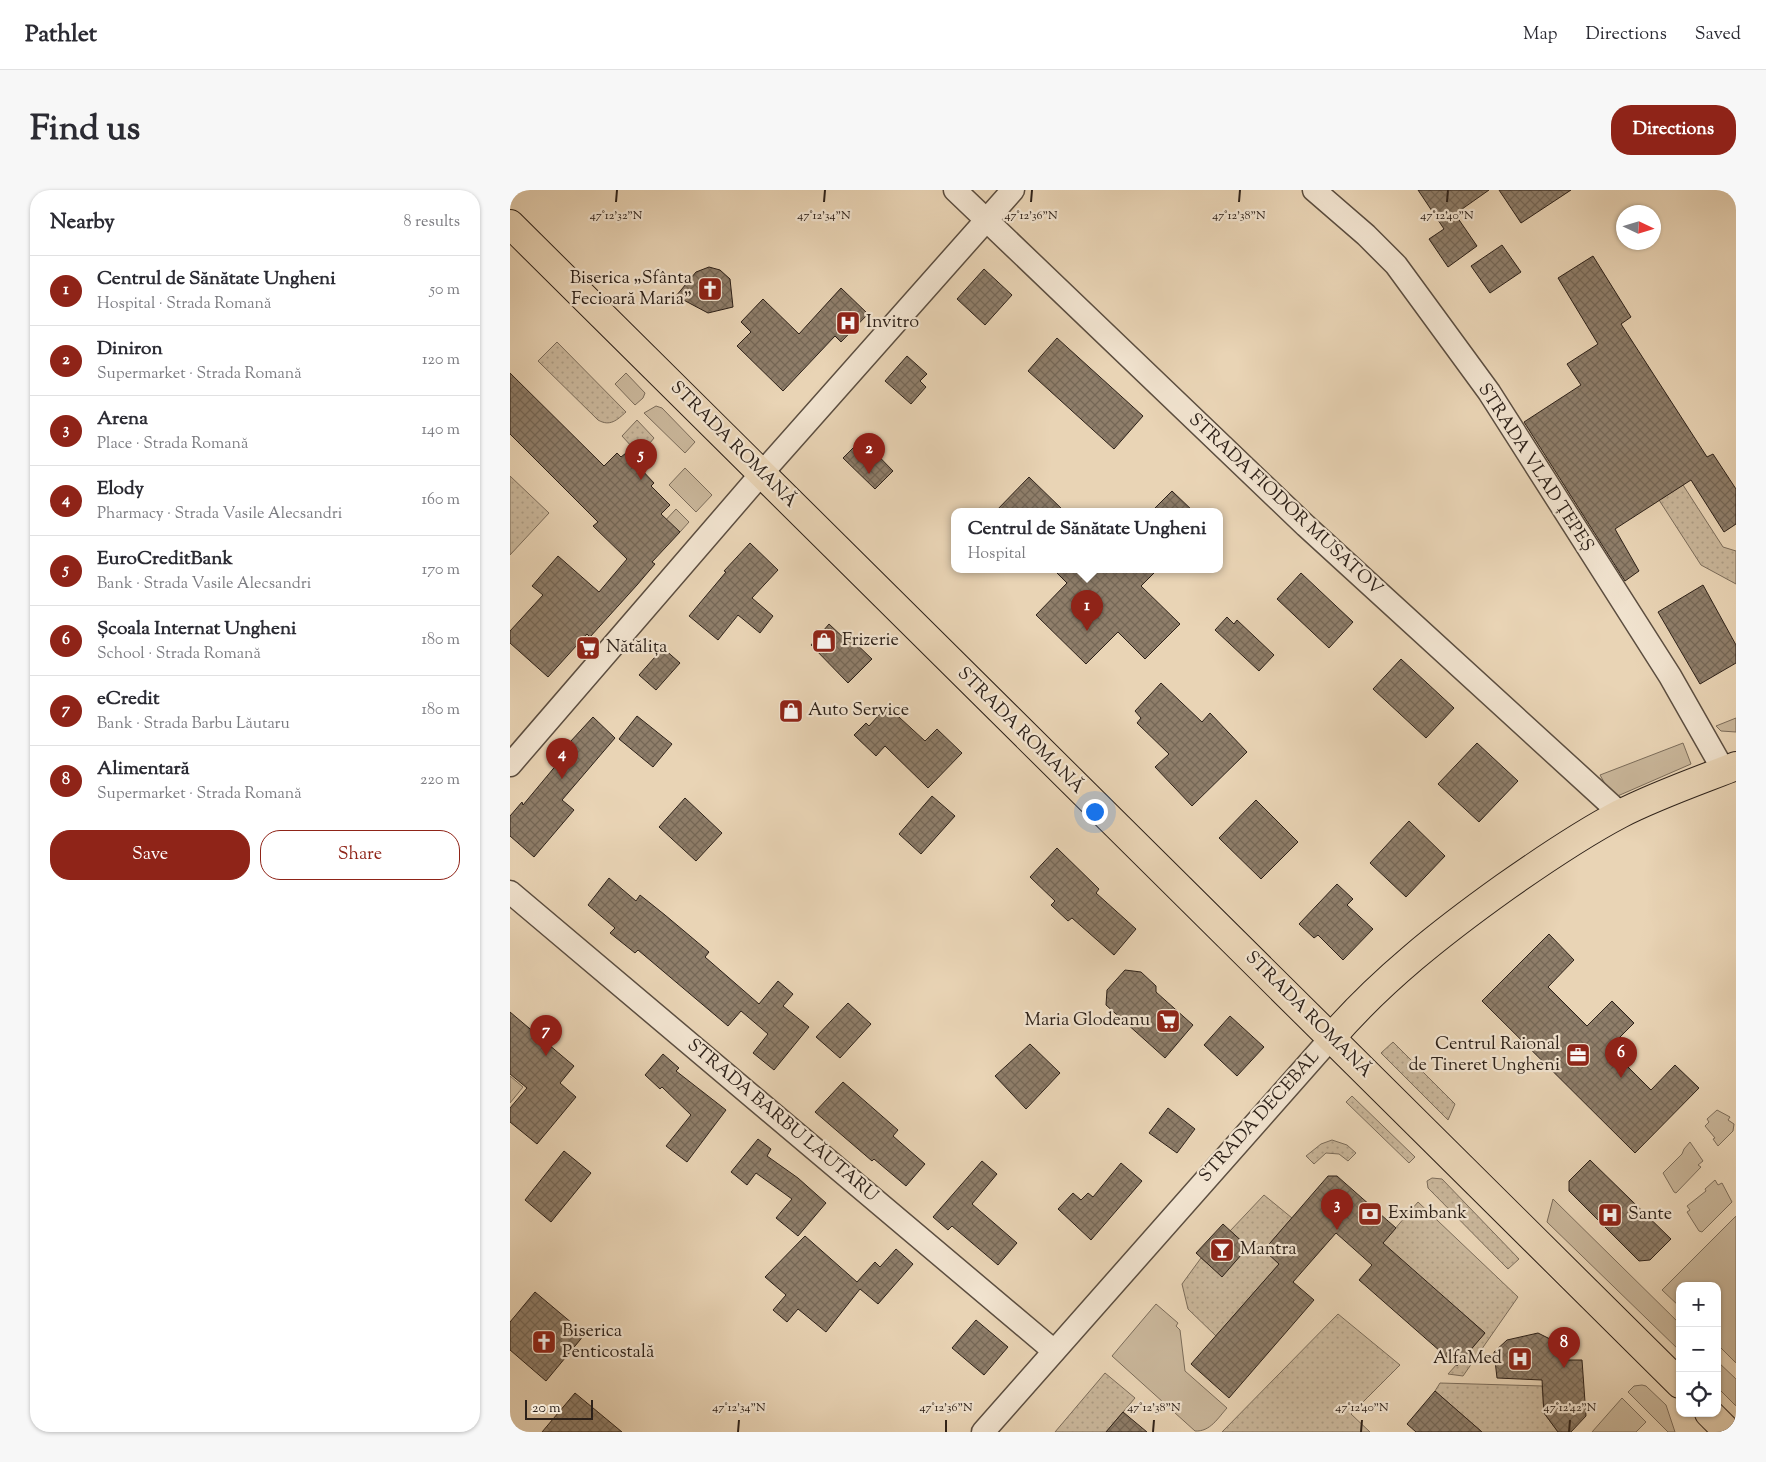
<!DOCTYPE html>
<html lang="en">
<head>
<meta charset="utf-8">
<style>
  body { margin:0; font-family:"Sorts Mill Goudy",serif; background:#f7f7f7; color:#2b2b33 }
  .controls { position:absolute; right:15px; bottom:15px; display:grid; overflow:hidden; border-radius:10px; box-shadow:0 1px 4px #0004 }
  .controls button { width:45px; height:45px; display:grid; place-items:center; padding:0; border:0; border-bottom:1px solid #e1e1e2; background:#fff; color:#2b2b33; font:25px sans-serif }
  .compass { position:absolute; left:1106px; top:15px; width:45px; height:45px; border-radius:50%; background:#fff; box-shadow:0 1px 4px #0004; rotate:94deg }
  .scale { position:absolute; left:15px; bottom:12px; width:68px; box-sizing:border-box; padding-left:5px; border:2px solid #2d2119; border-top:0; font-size:14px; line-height:18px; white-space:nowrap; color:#2d2119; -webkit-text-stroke:4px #f1e3cf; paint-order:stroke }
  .you { position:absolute; left:584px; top:621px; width:18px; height:18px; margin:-12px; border:4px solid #fff; border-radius:50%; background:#1a73e8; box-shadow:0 0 0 8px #1a73e833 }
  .badge { display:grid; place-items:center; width:32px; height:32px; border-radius:50%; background:#8f2418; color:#fff; font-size:16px; font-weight:700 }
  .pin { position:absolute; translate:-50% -41px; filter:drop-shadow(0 1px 2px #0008) }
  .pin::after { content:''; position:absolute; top:26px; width:18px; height:15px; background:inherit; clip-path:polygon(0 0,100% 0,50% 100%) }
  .popup { position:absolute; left:441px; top:318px; width:272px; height:65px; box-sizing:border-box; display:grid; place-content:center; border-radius:10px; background:#fff; filter:drop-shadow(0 1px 4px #0005); font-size:16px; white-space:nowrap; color:#7c7c81 }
  .popup b { font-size:19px; color:#2b2b33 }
  .popup::after { content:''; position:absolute; left:50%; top:100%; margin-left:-10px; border:10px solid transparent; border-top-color:#fff }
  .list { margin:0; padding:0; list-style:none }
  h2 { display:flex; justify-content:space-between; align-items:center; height:65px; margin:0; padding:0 20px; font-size:21px }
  h2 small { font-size:16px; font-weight:400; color:#7c7c81 }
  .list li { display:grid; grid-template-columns:32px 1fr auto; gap:15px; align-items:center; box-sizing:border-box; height:70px; padding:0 20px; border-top:1px solid #e1e1e2 }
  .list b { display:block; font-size:19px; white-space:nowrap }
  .list p { margin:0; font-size:16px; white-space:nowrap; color:#7c7c81 }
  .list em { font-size:16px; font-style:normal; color:#7c7c81 }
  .actions { display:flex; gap:10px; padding:15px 20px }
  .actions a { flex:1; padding:11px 0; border:1px solid #8f2418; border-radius:20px; text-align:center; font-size:18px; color:#8f2418 }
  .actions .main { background:#8f2418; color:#fff }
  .icon { flex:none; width:28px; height:28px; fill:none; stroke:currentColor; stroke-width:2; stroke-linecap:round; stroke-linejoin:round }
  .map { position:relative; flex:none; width:1226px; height:1242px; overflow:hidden; border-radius:20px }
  header { display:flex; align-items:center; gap:30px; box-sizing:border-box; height:70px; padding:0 25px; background:#fff; border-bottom:1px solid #e1e1e2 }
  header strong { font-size:24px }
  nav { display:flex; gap:28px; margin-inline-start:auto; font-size:18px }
  .intro { display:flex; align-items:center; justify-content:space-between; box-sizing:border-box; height:120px; padding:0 30px }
  h1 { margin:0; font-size:35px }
  .button { padding:12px 22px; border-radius:20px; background:#8f2418; color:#fff; font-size:18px; font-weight:700 }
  main { display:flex; gap:30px; padding:0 30px }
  aside { flex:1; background:#fff; border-radius:20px; box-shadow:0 1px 4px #0004 }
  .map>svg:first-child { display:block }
</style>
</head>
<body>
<header>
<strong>Pathlet</strong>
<nav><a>Map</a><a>Directions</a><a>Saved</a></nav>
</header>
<div class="intro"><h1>Find us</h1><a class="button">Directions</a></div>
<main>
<aside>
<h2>Nearby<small>8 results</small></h2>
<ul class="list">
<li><span class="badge">1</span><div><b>Centrul de Sănătate Ungheni</b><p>Hospital · Strada Romană</p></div><em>50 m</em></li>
<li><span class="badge">2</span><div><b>Diniron</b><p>Supermarket · Strada Romană</p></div><em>120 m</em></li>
<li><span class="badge">3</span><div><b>Arena</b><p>Place · Strada Romană</p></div><em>140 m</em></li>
<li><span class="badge">4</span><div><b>Elody</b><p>Pharmacy · Strada Vasile Alecsandri</p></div><em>160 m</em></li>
<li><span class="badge">5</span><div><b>EuroCreditBank</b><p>Bank · Strada Vasile Alecsandri</p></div><em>170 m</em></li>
<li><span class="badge">6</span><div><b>Școala Internat Ungheni</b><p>School · Strada Romană</p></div><em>180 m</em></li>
<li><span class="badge">7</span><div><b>eCredit</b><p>Bank · Strada Barbu Lăutaru</p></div><em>180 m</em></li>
<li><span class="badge">8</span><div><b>Alimentară</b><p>Supermarket · Strada Romană</p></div><em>220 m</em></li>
</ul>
<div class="actions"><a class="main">Save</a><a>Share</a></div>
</aside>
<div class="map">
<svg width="1226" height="1242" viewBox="0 0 1226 1242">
  <defs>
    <pattern id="garden-dots" width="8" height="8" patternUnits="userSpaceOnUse" patternTransform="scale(1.25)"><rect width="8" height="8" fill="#c9b69a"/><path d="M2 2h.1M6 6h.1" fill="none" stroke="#ad9c84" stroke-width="1.8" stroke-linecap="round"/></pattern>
    <pattern id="building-cross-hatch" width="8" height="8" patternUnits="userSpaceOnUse" patternTransform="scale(1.25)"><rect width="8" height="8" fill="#8f7e6a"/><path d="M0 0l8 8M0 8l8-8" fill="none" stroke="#756756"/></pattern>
  </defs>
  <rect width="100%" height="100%" fill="#e9d4b5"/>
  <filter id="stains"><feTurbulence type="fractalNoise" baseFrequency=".004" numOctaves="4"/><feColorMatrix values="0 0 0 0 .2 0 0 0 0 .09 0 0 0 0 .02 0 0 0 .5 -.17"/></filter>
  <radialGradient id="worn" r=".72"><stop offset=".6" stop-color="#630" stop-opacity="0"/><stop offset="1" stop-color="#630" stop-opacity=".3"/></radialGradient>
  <g fill="#c9b69a" stroke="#7b6c5a">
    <path d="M116,183L135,203L133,208L125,215L105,194Z"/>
    <path d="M146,216L152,218L185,252L175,263L134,223Z"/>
    <path d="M175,278L202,305L186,322L159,295Z"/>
    <path d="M166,319L179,332L170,342L139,348Z"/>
    <path d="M1226,528V542L1211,541L1206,536Z"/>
    <path d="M1173,553L1181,574L1103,608L1090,585Z"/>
    <path d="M0,886L13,897L0,913Z"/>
    <path d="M1207,920L1220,927L1218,930L1224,934L1223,941L1208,956L1203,949L1205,948L1195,936L1199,932L1197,929Z"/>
    <path d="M1180,952L1193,971L1188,975L1191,977L1166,1003L1164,1002L1153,983L1172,964L1174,959Z"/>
    <path d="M1205,990L1208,995L1212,993L1222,1012L1192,1042L1189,1041L1177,1022L1180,1020L1177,1016L1196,1001L1195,999Z"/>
    <path d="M1043,1009L1170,1134V1161L1037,1032Z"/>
    <path d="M1226,1026V1173L1207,1154V1096H1170V1117L1152,1100Z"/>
    <path d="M646,1114L668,1133L666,1136L670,1140L675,1181L717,1218C708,1228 700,1242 685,1241L602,1166Z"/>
    <path d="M1207,1171L1226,1189V1216L1207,1197Z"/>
    <path d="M1132,1195L1136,1196L1156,1215L1165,1242H1158L1118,1202L1124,1196Z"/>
    <path d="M1112,1208L1136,1232L1126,1242H1082Z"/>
  </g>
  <g fill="url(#garden-dots)" stroke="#7b6c5a">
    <path d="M47,152L116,222C107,230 100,237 88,230L28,171Z"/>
    <path d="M127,230L144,248L126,270L118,263L123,258L112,246Z"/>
    <path d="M0,286L39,323L0,365Z"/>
    <path d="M1173,295L1213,357L1226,361V394L1191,375L1149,310Z"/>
    <path d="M883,852L945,914L938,930L871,863Z"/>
    <path d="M842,906L905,967L899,973L836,912Z"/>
    <path d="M822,950L837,955L846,963L838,971L829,964L816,963L804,974L796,966L811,954Z"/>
    <path d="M922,988L932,989L1009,1069L998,1079L918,998L917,991Z"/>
    <path d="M754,1005L782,1028L754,1060L769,1074L706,1146L678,1119L672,1094L691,1068L712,1086L738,1057L720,1041Z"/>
    <path d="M908,1012L1008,1107L953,1186L938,1184L975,1143L871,1055Z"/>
    <path d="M828,1124L890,1175L841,1224L860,1242H712Z"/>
    <path d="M595,1183L625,1208L596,1242H545Z"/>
    <path d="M930,1193L1032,1196L1034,1223L1048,1242H972L925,1201Z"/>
  </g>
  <g fill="url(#building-cross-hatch)" stroke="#2d2119">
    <path d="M908,0H979L945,24L967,56L938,77L919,49L934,39Z"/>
    <path d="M989,0H1061L1011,33Z"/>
    <path d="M992,55L1011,82L980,103L961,76Z"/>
    <path d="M1083,66L1121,127L1111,134L1197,267L1203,264L1226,299V334L1214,342L1181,290L1105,339L1129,381L1115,391L1014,232L1071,195L1057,174L1088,154L1048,88Z"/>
    <path d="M199,77L210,80L220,89L223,117L198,123L166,106L186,82Z"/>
    <path d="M474,79L502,105L475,135L447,109Z"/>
    <path d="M331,98L358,124L331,152L325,146L273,201L227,156L241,142L231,132L253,109L289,144Z"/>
    <path d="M547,148L633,226L604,259L518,181Z"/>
    <path d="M397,166L417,184L410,191L416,197L401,214L375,191Z"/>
    <path d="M0,183L94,276L107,263L111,267L116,263L144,293L141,296L160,315L151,324L170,342L142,372L145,374L127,395L80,447L77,444L38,487L0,453V441L33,405L22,396L48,366L89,402L117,369L83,336L88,332L0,244Z"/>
    <path d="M352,249L383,281L365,299L333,268Z"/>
    <path d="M519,287L555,322H485Z"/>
    <path d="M662,301L684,322H641Z"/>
    <path d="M240,353L268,380L242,408L263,426L250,443L228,425L208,450L179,426L216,382L214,381Z"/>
    <path d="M544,380H647L631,396L670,434L635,469L608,442L576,474L526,425L557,393Z"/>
    <path d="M791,383L843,432L819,458L767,409Z"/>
    <path d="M1193,395L1226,455V473L1190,494L1148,422Z"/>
    <path d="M717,427L724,434L727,430L764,465L749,481L705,440Z"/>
    <path d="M319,434L336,450L339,447L362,469L338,493L301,455Z"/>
    <path d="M153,458L170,473L146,500L129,485Z"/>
    <path d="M891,469L944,518L916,548L863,499Z"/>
    <path d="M651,493L692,532L700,523L737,562L682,616L645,577L659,564L627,533L631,528L625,521Z"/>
    <path d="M377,516L415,551L427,539L452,563L418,598L375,556L366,566L344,545L356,533L359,536Z"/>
    <path d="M127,526L162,554L143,577L109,549Z"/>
    <path d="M83,527L105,548L52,610L64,620L24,667L0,646V626L12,612L13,615L63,555L60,552Z"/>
    <path d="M967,553L1008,591L969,632L928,594Z"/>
    <path d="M422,606L445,626L411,664L389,644Z"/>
    <path d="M175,608L212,643L186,671L149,637Z"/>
    <path d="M746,610L788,652L751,689L709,648Z"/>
    <path d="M899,631L935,666L896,707L860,673Z"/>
    <path d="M547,658L589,699L586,703L626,739L604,765L562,728L558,731L541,715L545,711L520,687Z"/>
    <path d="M99,688L126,711L130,705L155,725L199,762L195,767L249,814L268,791L283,804L273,816L299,837L264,880L243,863L258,844L231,821L218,836L128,760L125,763L100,743L105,738L78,715Z"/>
    <path d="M827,694L843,709L837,715L863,739L833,770L808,745L804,748L789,734Z"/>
    <path d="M1039,744L1064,770L1038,797L1077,836L1102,811L1124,833L1099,858L1141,900L1165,875L1189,898L1125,963L972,811Z"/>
    <path d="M615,780L631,782L646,796V802L683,835L655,868L596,815L597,800Z"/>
    <path d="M338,813L361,834L330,868L306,847Z"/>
    <path d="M0,822L64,876L50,893L66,907L27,954L0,932V918L17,898L0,884Z"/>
    <path d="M720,826L754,857L727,886L694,855Z"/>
    <path d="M520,854L550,883L516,919L485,886Z"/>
    <path d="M153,864L169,878L166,881L216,920L177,972L156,956L181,925L152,897L150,899L135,885Z"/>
    <path d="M333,892L388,940L383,946L415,974L396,996L364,969L362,971L305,922Z"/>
    <path d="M658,918L685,939L667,963L639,943Z"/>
    <path d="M248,949L261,959L257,966L288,988L316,1013L288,1046L266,1028L282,1009L246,983L237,995L221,982Z"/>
    <path d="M54,961L81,983L41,1032L15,1010Z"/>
    <path d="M1080,970L1161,1049L1140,1070L1129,1071L1059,1001V991Z"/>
    <path d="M472,971L487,984L462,1014L507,1053L488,1075L442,1036L438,1040L423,1027Z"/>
    <path d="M611,973L632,991L581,1050L548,1019L563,1003L571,1010L578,1003L583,1007Z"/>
    <path d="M818,986H827L886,1038L873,1053L975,1143L947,1176L849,1090L862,1075L826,1043L783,1092L804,1110L719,1208L681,1174L769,1074L754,1060Z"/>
    <path d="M713,1034L738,1057L712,1087L686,1063Z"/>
    <path d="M295,1046L347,1092L365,1072L370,1077L386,1059L403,1074L368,1114L350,1099L316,1142L288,1119L277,1132L263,1120L276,1105L255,1087Z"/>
    <path d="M25,1102L75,1144L36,1191L0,1160V1132Z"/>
    <path d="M466,1130L498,1157L474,1185L442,1158Z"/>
    <path d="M1028,1143L1054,1156V1170H1072L1076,1226L1061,1242H1048L1034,1223L1032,1190L987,1188L984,1162L997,1150Z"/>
    <path d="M925,1201L972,1242H906L897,1234Z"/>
    <path d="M65,1203L112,1242H32Z"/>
    <path d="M613,1222L637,1242H596Z"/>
  </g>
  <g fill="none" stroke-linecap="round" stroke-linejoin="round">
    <defs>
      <g id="minor">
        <path d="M445,0L796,336L1111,624"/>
        <path d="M804,0L856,45L886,75L979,202L1160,486L1214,581"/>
        <path d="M0,575L252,283L503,0"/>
        <path d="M0,702L544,1161"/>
        <path d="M473,1242L821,848"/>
      </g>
      <g id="major">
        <path d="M0,34L1170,1194"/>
        <path d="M821,848C871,790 932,742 995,697C1032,671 1070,645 1110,624C1147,605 1188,591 1226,576"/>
        <path d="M1199,1223L1218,1242"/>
      </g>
    </defs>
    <use href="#minor" stroke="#5c4e40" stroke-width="25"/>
    <use href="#major" stroke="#2d2119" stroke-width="30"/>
    <use href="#minor" stroke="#f1e3cf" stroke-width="22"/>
    <use href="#major" stroke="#e9d4b5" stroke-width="28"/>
  </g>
  <path fill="none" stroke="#2d2119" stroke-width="2" d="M106,12L107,0M314,12L315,0M521,12L522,0M729,12L730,0M937,12L938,0M228,1242L229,1230M436,1242V1230M643,1242L644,1230M851,1242L852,1230M1059,1242L1060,1230"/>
  <defs>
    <symbol id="church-square" viewBox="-11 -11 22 22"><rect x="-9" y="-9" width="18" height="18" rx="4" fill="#8f2418" stroke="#f1e3cf"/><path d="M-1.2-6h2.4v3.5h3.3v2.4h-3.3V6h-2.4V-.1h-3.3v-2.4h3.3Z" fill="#fff"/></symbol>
    <symbol id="hospital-square" viewBox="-11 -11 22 22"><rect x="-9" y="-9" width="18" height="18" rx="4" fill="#8f2418" stroke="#f1e3cf"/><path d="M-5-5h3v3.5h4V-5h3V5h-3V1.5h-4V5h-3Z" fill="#fff"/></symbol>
    <symbol id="shop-square" viewBox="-11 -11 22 22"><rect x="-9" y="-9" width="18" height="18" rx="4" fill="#8f2418" stroke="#f1e3cf"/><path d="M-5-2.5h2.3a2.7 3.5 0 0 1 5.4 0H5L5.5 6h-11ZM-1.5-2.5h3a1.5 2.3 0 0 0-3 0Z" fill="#fff"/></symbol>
    <symbol id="supermarket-square" viewBox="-11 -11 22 22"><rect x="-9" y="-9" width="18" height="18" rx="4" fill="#8f2418" stroke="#f1e3cf"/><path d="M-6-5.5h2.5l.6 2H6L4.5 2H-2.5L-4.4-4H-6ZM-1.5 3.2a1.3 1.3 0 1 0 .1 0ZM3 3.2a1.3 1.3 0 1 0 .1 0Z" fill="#fff"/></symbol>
    <symbol id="office-square" viewBox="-11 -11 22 22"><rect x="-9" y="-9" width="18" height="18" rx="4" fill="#8f2418" stroke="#f1e3cf"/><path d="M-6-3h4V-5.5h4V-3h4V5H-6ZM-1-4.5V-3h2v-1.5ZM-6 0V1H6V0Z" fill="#fff"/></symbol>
    <symbol id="bank-square" viewBox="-11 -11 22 22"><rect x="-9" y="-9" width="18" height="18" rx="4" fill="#8f2418" stroke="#f1e3cf"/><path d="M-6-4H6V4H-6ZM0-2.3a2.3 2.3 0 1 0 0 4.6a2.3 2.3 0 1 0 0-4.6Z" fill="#fff"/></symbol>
    <symbol id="bar-square" viewBox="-11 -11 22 22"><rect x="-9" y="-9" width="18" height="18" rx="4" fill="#8f2418" stroke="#f1e3cf"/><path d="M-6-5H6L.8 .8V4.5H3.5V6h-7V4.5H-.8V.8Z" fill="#fff"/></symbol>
  </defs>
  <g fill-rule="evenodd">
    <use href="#church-square" x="186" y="85" width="28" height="28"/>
    <use href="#hospital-square" x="324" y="119" width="28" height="28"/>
    <use href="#shop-square" x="300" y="437" width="28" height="28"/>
    <use href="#supermarket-square" x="64" y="444" width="28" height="28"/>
    <use href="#shop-square" x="267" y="507" width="28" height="28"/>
    <use href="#supermarket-square" x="644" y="817" width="28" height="28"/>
    <use href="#office-square" x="1054" y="851" width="28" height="28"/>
    <use href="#bank-square" x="846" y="1010" width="28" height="28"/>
    <use href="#hospital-square" x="1086" y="1011" width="28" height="28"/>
    <use href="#bar-square" x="698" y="1046" width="28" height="28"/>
    <use href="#church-square" x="20" y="1138" width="28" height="28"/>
    <use href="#hospital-square" x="996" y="1155" width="28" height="28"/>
  </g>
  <g text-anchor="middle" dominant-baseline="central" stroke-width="4.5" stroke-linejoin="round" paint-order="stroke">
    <g font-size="18" fill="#2d2119" stroke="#f1e3cf" text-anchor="start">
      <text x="182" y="89" text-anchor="end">Biserica „Sfânta<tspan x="182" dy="21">Fecioară Maria”</tspan></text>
      <text x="356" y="133">Invitro</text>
      <text x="332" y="451">Frizerie</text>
      <text x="96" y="458">Nătălița</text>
      <text x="298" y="521">Auto Service</text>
      <text x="640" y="831" text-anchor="end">Maria Glodeanu</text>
      <text x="1050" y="855" text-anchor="end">Centrul Raional<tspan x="1050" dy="21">de Tineret Ungheni</tspan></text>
      <text x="878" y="1024">Eximbank</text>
      <text x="1118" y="1025">Sante</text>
      <text x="730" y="1060">Mantra</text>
      <text x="52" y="1142">Biserica<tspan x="52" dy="21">Penticostală</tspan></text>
      <text x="992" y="1169" text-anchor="end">AlfaMed</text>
    </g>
    <g font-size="18" fill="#2d2119" stroke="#f1e3cf">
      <text transform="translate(223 255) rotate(45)">STRADA ROMANĂ</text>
      <text transform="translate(1025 278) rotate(57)">STRADA VLAD ŢEPEȘ</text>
      <text transform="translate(775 315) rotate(43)">STRADA FIODOR MUSATOV</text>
      <text transform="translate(510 541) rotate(45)">STRADA ROMANĂ</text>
      <text transform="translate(798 825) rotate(45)">STRADA ROMANĂ</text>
      <text transform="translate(750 927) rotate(-48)">STRADA DECEBAL</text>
      <text transform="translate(272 931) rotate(40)">STRADA BARBU LĂUTARU</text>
    </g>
  </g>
  <g font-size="12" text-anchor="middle" fill="#2d2119" stroke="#f1e3cf" stroke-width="4.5" stroke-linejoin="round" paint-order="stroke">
    <text x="106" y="29">47°12'32"N</text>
    <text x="314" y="29">47°12'34"N</text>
    <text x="521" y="29">47°12'36"N</text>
    <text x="729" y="29">47°12'38"N</text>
    <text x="937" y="29">47°12'40"N</text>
    <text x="229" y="1221">47°12'34"N</text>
    <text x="436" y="1221">47°12'36"N</text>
    <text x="644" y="1221">47°12'38"N</text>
    <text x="852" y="1221">47°12'40"N</text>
    <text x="1060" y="1221">47°12'42"N</text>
  </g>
  <rect width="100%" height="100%" filter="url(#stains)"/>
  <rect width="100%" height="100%" fill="url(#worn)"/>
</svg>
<div class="controls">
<button>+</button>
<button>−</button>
<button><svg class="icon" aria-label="locate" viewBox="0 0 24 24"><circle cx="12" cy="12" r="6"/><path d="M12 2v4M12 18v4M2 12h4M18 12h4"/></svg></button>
</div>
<svg class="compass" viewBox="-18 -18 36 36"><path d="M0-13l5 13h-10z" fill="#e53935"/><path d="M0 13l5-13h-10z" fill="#7c7c81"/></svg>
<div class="scale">20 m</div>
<div class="you"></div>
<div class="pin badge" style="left:577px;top:441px">1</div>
<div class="popup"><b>Centrul de Sănătate Ungheni</b>Hospital</div>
<div class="pin badge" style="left:359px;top:284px">2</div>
<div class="pin badge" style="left:827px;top:1040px">3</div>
<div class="pin badge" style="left:52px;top:589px">4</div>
<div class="pin badge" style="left:131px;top:290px">5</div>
<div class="pin badge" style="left:1111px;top:888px">6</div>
<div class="pin badge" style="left:36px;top:866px">7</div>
<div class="pin badge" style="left:1054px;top:1178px">8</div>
</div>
</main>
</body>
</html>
